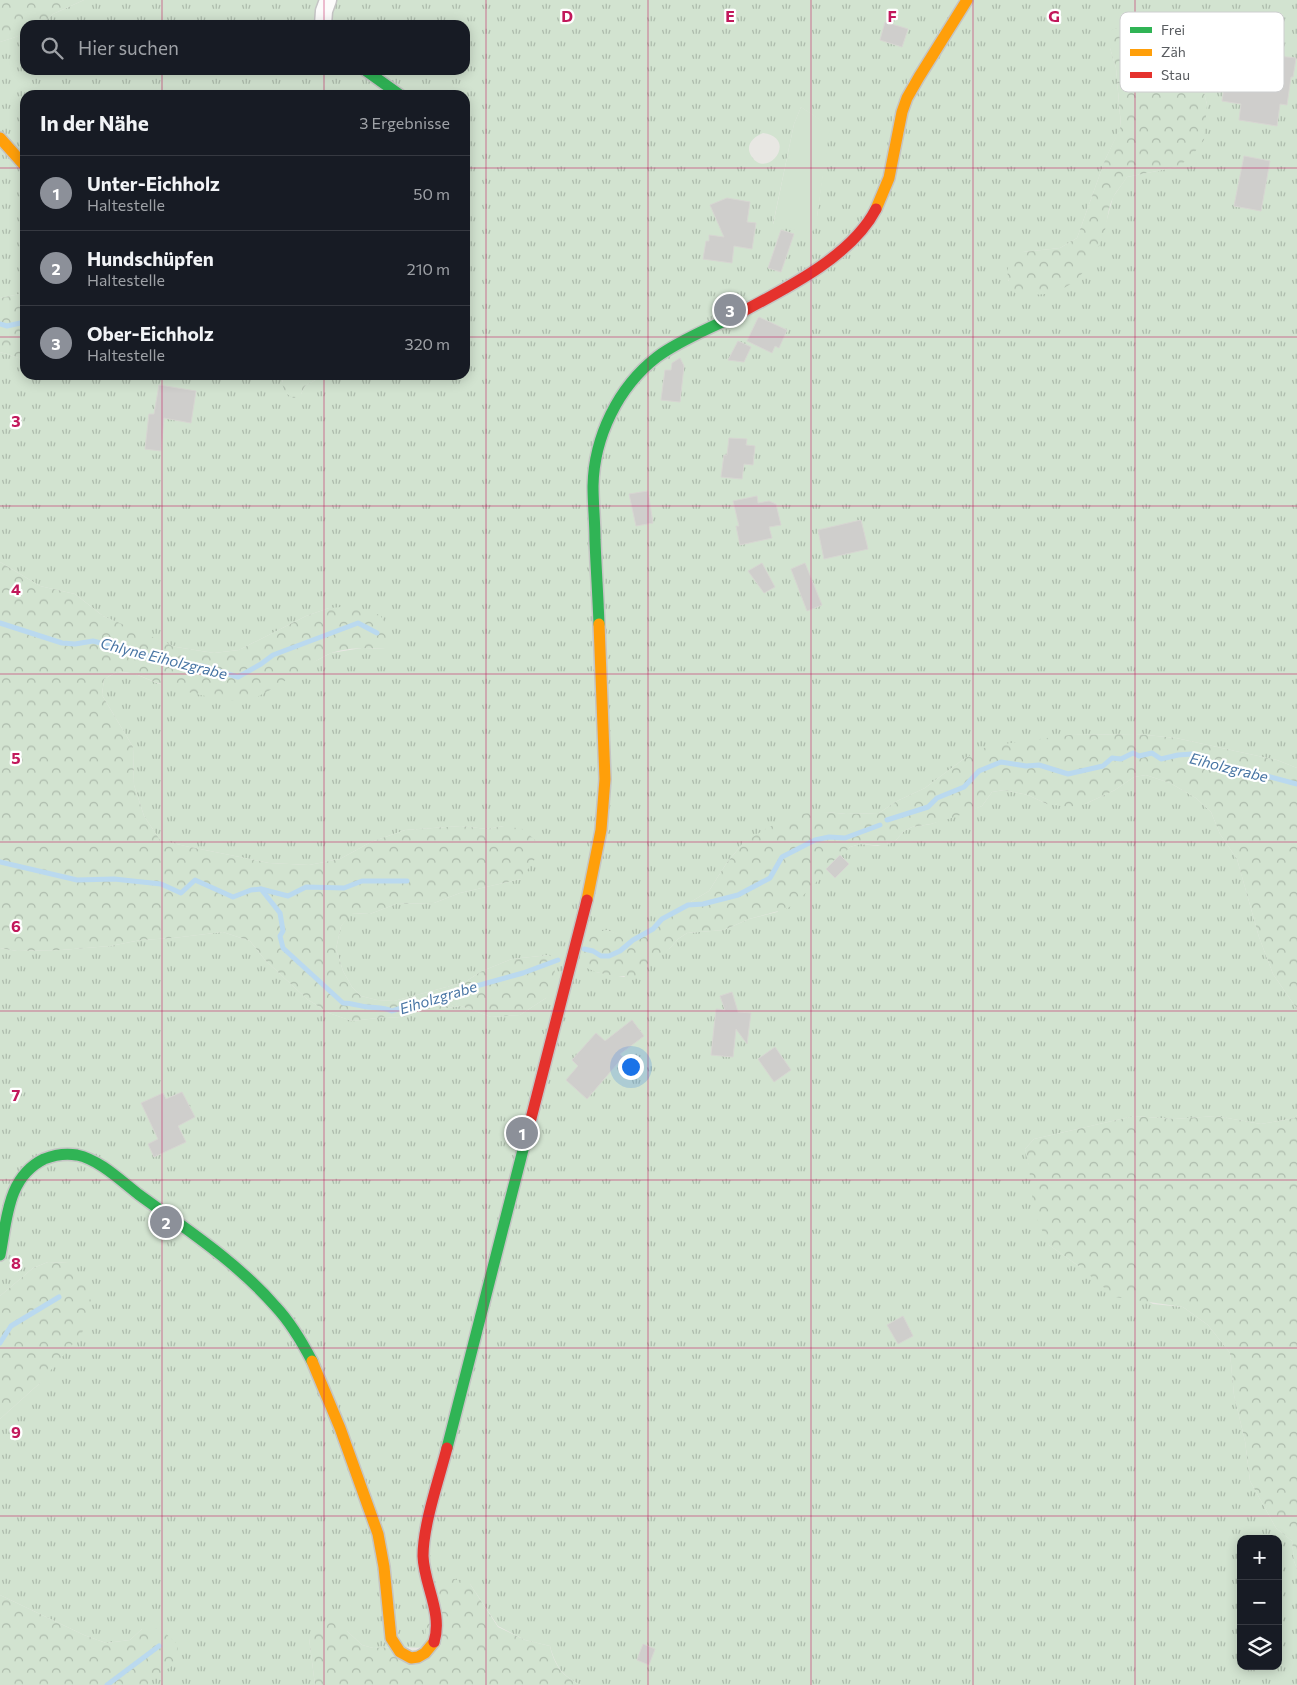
<!DOCTYPE html>
<html lang="de">
<head>
<meta charset="utf-8">
<style>
  body { margin:0; font-family:Commissioner,sans-serif; background:#20242c; color:#f1f3f6 }
  .controls { position:absolute; right:15px; bottom:15px; display:grid; overflow:hidden; border-radius:10px; box-shadow:0 2px 12px #0003 }
  .controls button { width:45px; height:45px; display:grid; place-items:center; padding:0; border:0; border-bottom:1px solid #363941; background:#171b24; color:#f1f3f6; font:25px sans-serif }
  .you { position:absolute; left:630px; top:1066px; width:18px; height:18px; margin:-12px; border:4px solid #fff; border-radius:50%; background:#1a73e8; box-shadow:0 0 0 8px #1a73e833 }
  .badge { display:grid; place-items:center; width:32px; height:32px; border-radius:50%; background:#8c9099; color:#fff; font-size:16px; font-weight:700 }
  .pin { position:absolute; translate:-50% -50%; border:2px solid #fff; box-shadow:0 1px 5px #0006 }
  .list { margin:0; padding:0; list-style:none }
  h2 { display:flex; justify-content:space-between; align-items:center; height:65px; margin:0; padding:0 20px; font-size:21px }
  h2 small { font-size:16px; font-weight:400; color:#9ea1a6 }
  .list li { display:grid; grid-template-columns:32px 1fr auto; gap:15px; align-items:center; box-sizing:border-box; height:75px; padding:0 20px; border-top:1px solid #363941 }
  .list b { display:block; font-size:19px; white-space:nowrap }
  .list p { margin:0; font-size:16px; white-space:nowrap; color:#9ea1a6 }
  .list em { font-size:16px; font-style:normal; color:#9ea1a6 }
  .icon { flex:none; width:28px; height:28px; fill:none; stroke:currentColor; stroke-width:2; stroke-linecap:round; stroke-linejoin:round }
  .map { position:relative; flex:none; width:1297px; height:1685px; overflow:hidden }
  .search { position:absolute; background:#171b24; box-shadow:0 2px 12px #0003; left:20px; top:20px; width:450px; height:55px; display:flex; align-items:center; gap:12px; box-sizing:border-box; padding:0 18px; border-radius:15px; color:#9ea1a6; font-size:19px }
  .panel { position:absolute; background:#171b24; box-shadow:0 2px 12px #0003; left:20px; top:90px; width:450px; height:290px; border-radius:15px }
  .map>svg:first-child { display:block }
</style>
</head>
<body>
<div class="map">
<svg width="1297" height="1685" viewBox="0 0 1297 1685">
  <defs>
    <pattern id="grass-tufts" width="24" height="20" patternUnits="userSpaceOnUse" patternTransform="scale(1.25)"><rect width="24" height="20" fill="#d2e3d0"/><path d="M3 7l-1-3M5 7V3M7 7l1-3M15 17l-1-3M17 17v-4M19 17l1-3" fill="none" stroke="#adbbac"/></pattern>
    <pattern id="forest-crowns" width="20" height="18" patternUnits="userSpaceOnUse" patternTransform="scale(1.25)"><rect width="20" height="18" fill="#d2e3d0"/><path d="M2 6a3 3 0 1 1 6 0M12 15a3 3 0 1 1 6 0" fill="none" stroke="#adbbac"/></pattern>
  </defs>
  <rect width="100%" height="100%" fill="#e8e7e3"/>
  <path fill="url(#grass-tufts)" fill-rule="evenodd" d="M84,0H1297V768L1277,760L1176,738L1136,734L1069,735L965,758L925,788L897,801L879,813L846,814L826,812L743,843L726,864L709,891L662,919L653,929L633,940L606,930L596,972L624,977L670,948L678,939L687,933L724,930L749,919L777,912L850,847L860,844L878,846L896,840L904,831L912,827L931,824L982,806L992,792L1004,790L1028,795L1047,804H1085L1115,790L1134,777L1146,775L1170,783L1196,798L1211,812L1220,834L1237,859L1259,937L1273,974L1297,1009V1115L1295,1118L1261,1124L1216,1116L1174,1119L1134,1116L1034,1139L1025,1149L1049,1245L1080,1267L1153,1304L1183,1307L1208,1325L1230,1353L1234,1395L1245,1441L1250,1481L1276,1528L1292,1541L1294,1561L1297,1569V1685H581C563,1677 555,1665 550,1646L525,1640L498,1626L470,1584L432,1648L395,1647L373,1648L362,1645L347,1631L309,1638L315,1685H148L142,1629L130,1640L106,1643L84,1635L0,1595V1419L40,1383L68,1263L48,1262L33,1268L0,1296V948L17,951L61,950L110,946L141,940L173,938L223,932L250,941L265,960L307,999L329,1013L352,1021L386,1017L401,1018L426,1007L441,1009L461,1006L491,1017L520,1015L546,998L549,955L512,959L482,971L465,982L394,1001L377,1000L361,996L352,987L343,971L336,949L341,926L351,913L370,914L396,904L434,903L460,893L521,879L504,826L487,829L461,826L405,830L371,842L340,859L309,865L269,863L185,846L160,840L144,816L134,785L133,747L102,695L104,679L117,672L133,673L159,684L304,667L331,653L362,648L386,649L329,608L306,616L239,650L214,653L176,647L138,632L103,616L75,594L40,586L0,562V352L25,360V375H283L282,382L301,394L305,386L324,375H465V95H25V293L0,298V42L25,34V70H465V25H41L53,14ZM1206,40L1203,52L1201,79L1207,105L1177,167L1127,177L1113,197L1104,230L1008,281L1023,252L1060,248L1077,238L1105,160L1121,127L1116,68L1110,48ZM801,107L829,126L817,217L773,224L794,124ZM763,133C799,138 768,180 752,157C744,146 753,137 763,133ZM1241,1539H1278V1666H1241Z"/>
  <g fill="url(#forest-crowns)">
    <path d="M0,0H84L53,14L41,25H25V34L0,42Z"/>
    <path d="M1143,20L1201,24L1207,31L1203,52L1201,79L1207,105L1204,140L1190,158L1177,167L1127,177C1123,184 1117,190 1114,196C1108,206 1108,219 1105,230C1089,276 1066,302 1015,293C1006,278 1006,273 1011,256L1023,252L1060,248L1077,238L1105,160L1121,126L1116,68L1110,48L1112,30Z"/>
    <path d="M25,293V360L0,352V298Z"/>
    <path d="M283,375H324L305,386L301,394L294,398C283,394 281,385 283,375Z"/>
    <path d="M0,562L40,586L75,594L103,616L176,647L214,653L239,650L306,616L329,608L354,606L380,615L393,635L386,649C369,648 345,647 329,654C310,662 259,702 243,701C216,700 187,692 161,684C147,680 133,670 118,672C113,673 108,677 104,679L102,695L133,747L134,785L144,816L160,840L185,846L269,863L309,865L340,859L371,842L405,830L461,826L487,829L504,826L523,829L537,842L535,859L521,879L460,893L434,903L396,904L370,914L352,913L341,926L336,949L343,971L352,987L361,996L377,1000L394,1001L465,982L482,971L512,959L549,955L556,961L553,986L546,998L520,1015L491,1017L461,1006L440,1009L426,1007L401,1018L386,1017L352,1021L329,1013L307,999L265,960L250,941L223,932L173,938L141,940L110,946L61,950L17,951L0,948Z"/>
    <path d="M1136,734L1176,738L1277,760L1297,768V1009L1273,974L1259,937L1237,859L1220,834L1211,812L1196,798L1170,783L1146,775L1134,777L1115,790L1085,804L1069,807L1047,804L1028,795L1004,790L992,792L982,806L955,817L931,824L912,827L904,831L896,840L886,846L860,844L850,847L796,903L786,909L749,919L724,930L687,933L678,939L670,948L636,976H614L596,972L582,966L577,938L606,930L633,939L653,929L662,919L709,891L726,864L743,843L767,828L797,814L826,812L846,814L879,813L897,801L925,788L965,758L988,746L1069,735Z"/>
    <path d="M1297,1115V1569L1294,1561L1292,1541L1276,1528L1250,1481L1245,1441L1234,1395L1230,1353L1208,1325L1183,1307L1115,1297L1080,1267L1049,1245L1034,1213L1029,1167L1025,1149L1034,1139L1134,1116L1174,1119L1216,1116L1261,1124L1295,1118Z"/>
    <path d="M48,1262L68,1263L82,1277L92,1304L82,1333L40,1383L0,1419V1296L33,1268Z"/>
    <path d="M454,1579L470,1584L498,1627L525,1640L550,1646C554,1665 563,1677 581,1685H315L309,1638L317,1625L333,1621L347,1631L362,1645L373,1648L395,1647L425,1654L428,1582Z"/>
    <path d="M0,1595L84,1635L106,1643L130,1640L142,1629L160,1628L178,1645L176,1663L157,1676L148,1678V1685H0Z"/>
  </g>
  <path fill="#d2e3d0" d="M801,107L830,126L817,217L812,233L773,225L794,124Z"/>
  <g fill="none" stroke-linecap="round" stroke-linejoin="round">
    <g stroke="#bad9ef" stroke-width="5">
      <path d="M0,324L7,326L25,322"/>
      <path d="M0,623L62,643L75,644L93,641L132,651L165,661L202,666L238,677L261,664L273,655L358,623L377,633"/>
      <path d="M887,820L928,807L937,798L964,787L979,771L1001,762L1026,766L1039,765L1068,774L1103,766L1112,758L1121,759L1133,753L1139,756L1152,753L1161,759L1178,755L1192,754L1218,766L1241,769L1252,774L1263,775L1297,784"/>
      <path d="M0,862L77,880L114,879L161,884L181,893L195,880L233,897L251,890L261,889L280,913L283,931L280,936L283,948L343,1003C352,1003 359,1006 368,1007C377,1008 383,1007 392,1011C401,1008 426,1002 433,998L523,973L558,960"/>
      <path d="M261,889L288,896L306,887L344,888L362,881H407"/>
      <path d="M584,949L593,951L601,956H609L620,951L633,940L653,929L662,919L688,905L703,904L738,895L770,878L782,857L815,840L829,837L845,838L880,825"/>
      <path d="M0,1343L11,1326L59,1297"/>
      <path d="M107,1685L159,1646"/>
    </g>
  </g>
  <g fill="#cfcecc" stroke="#d7d6d2">
    <path d="M885,22L908,29L902,47L880,40Z"/>
    <path d="M1229,54L1276,61L1277,56L1296,58L1293,77H1291L1287,105L1280,104L1277,126L1239,120L1241,104L1222,101Z"/>
    <path d="M1244,156L1270,161L1261,211L1234,206Z"/>
    <path d="M727,198L750,202L747,222L756,223L752,249L734,246L732,263L703,259L706,241H709V235L724,237L710,205Z"/>
    <path d="M781,230L794,234L781,272L768,268Z"/>
    <path d="M759,317L787,330L779,348L775,346L772,353L747,341L758,318Z"/>
    <path d="M738,341L751,347L744,362L728,360Z"/>
    <path d="M680,358L684,366L680,402L661,400L665,370H671L672,363Z"/>
    <path d="M159,385L196,391L191,423L164,418L161,451L145,449L149,414H154Z"/>
    <path d="M729,438L747,439L746,445L755,446L753,465L744,464L742,479L721,477L724,455H727Z"/>
    <path d="M648,491L653,523L636,526L629,494Z"/>
    <path d="M757,496L758,503L769,501L776,504L781,525L769,527L772,538L740,545L736,526H739L733,501Z"/>
    <path d="M861,520L868,549L824,559L818,530Z"/>
    <path d="M762,563L775,587L764,593L748,571Z"/>
    <path d="M805,563L822,605L807,611L791,569Z"/>
    <path d="M840,855L849,864L835,878L826,869Z"/>
    <path d="M732,992L738,1012L751,1013L747,1044L736,1029L733,1057L711,1055L716,1009L725,1010L720,996Z"/>
    <path d="M632,1020L644,1036L620,1054L623,1057L587,1099L566,1080L578,1066L572,1060L596,1033L605,1041Z"/>
    <path d="M775,1047L791,1070L774,1082L758,1059Z"/>
    <path d="M182,1092L195,1117L178,1126L186,1142L154,1157L148,1144L158,1139L141,1103L163,1093L166,1099Z"/>
    <path d="M903,1316L913,1336L898,1344L887,1325Z"/>
    <path d="M643,1644L655,1649L649,1665L637,1660Z"/>
  </g>
  <g fill="none" stroke-linecap="round" stroke-linejoin="round">
    <defs>
      <path id="street" d="M323,25L324,11L328,0"/>
      <g id="fast">
        <path d="M365,70L400,95"/>
        <path d="M599,624C598,596 596,568 595,540C595,522 593,504 593,486C594,437 618,387 657,357C680,340 709,329 734,316"/>
        <path d="M0,1255C7,1220 7,1177 44,1159C54,1155 66,1153 77,1155C100,1160 120,1180 138,1194C186,1229 237,1262 276,1307C291,1323 302,1342 312,1361"/>
        <path d="M447,1448L525,1142"/>
      </g>
      <g id="slow">
        <path d="M0,138L25,166"/>
        <path d="M876,209L889,178L902,112L907,98L919,77L967,0"/>
        <path d="M587,900L601,830L605,779L599,624"/>
        <path d="M312,1361L340,1428L378,1534L384,1567L391,1638L400,1652L411,1658L418,1657L425,1653L434,1642"/>
      </g>
      <g id="jam">
        <path d="M734,316C781,291 851,258 876,209"/>
        <path d="M525,1142L587,900"/>
        <path d="M434,1642C443,1613 424,1585 423,1556C423,1525 439,1479 447,1448"/>
      </g>
    </defs>
    <use href="#street" stroke="#c5c5c5" stroke-width="19"/>
    <use href="#fast" stroke="#c5c5c4" stroke-width="14"/>
    <use href="#slow" stroke="#c5c5c4" stroke-width="14"/>
    <use href="#jam" stroke="#c5c5c4" stroke-width="14"/>
    <use href="#street" stroke="#fcfbfb" stroke-width="16"/>
    <use href="#fast" stroke="#30b455" stroke-width="11"/>
    <use href="#slow" stroke="#ff9f0a" stroke-width="11"/>
    <use href="#jam" stroke="#e5322d" stroke-width="11"/>
  </g>
  <path fill="none" stroke="#c2185b" stroke-width="1" stroke-opacity="0.55" d="M162,0V25M324,0V25M486,0V1685M648,0V1685M811,0V1685M973,0V1685M1135,0V1685M162,70V95M324,70V95M0,168H25M465,168H1297M0,337H25M465,337H1297M162,375V1685M324,375V1685M0,506H1297M0,674H1297M0,842H1297M0,1011H1297M0,1180H1297M0,1348H1297M0,1516H1297"/>
  <g text-anchor="middle" dominant-baseline="central" stroke-width="4.5" stroke-linejoin="round" paint-order="stroke">
    <g font-size="15" font-style="italic" fill="#4875a4" stroke="#fff">
      <text transform="translate(164 658) rotate(14)">Chlyne Eiholzgrabe</text>
      <text transform="translate(1229 767) rotate(14)">Eiholzgrabe</text>
      <text transform="translate(438 997) rotate(-17)">Eiholzgrabe</text>
    </g>
  </g>
  <rect x="1120" y="12" width="164" height="80" rx="8" fill="#fff" stroke="#cdcecf" stroke-width="1"/>
  <rect x="1130" y="27" width="22" height="6" fill="#30b455"/>
  <rect x="1130" y="49" width="22" height="7" fill="#ff9f0a"/>
  <rect x="1130" y="72" width="22" height="6" fill="#e5322d"/>
  <g font-size="14" fill="#595c60">
    <text x="1161" y="35">Frei</text>
    <text x="1161" y="57">Zäh</text>
    <text x="1161" y="80">Stau</text>
  </g>
  <g font-size="16" text-anchor="middle" font-weight="bold" fill="#c2185b" stroke="#fff" stroke-width="4.5" stroke-linejoin="round" paint-order="stroke">
    <text x="567" y="22">D</text>
    <text x="730" y="22">E</text>
    <text x="892" y="22">F</text>
    <text x="1054" y="22">G</text>
    <text x="16" y="427">3</text>
    <text x="16" y="595">4</text>
    <text x="16" y="764">5</text>
    <text x="16" y="932">6</text>
    <text x="16" y="1101">7</text>
    <text x="16" y="1269">8</text>
    <text x="16" y="1438">9</text>
  </g>
</svg>
<div class="controls">
<button>+</button>
<button>−</button>
<button><svg class="icon" aria-label="layers" viewBox="0 0 24 24"><path d="M12 4l9 5-9 5-9-5zM3 14l9 5 9-5"/></svg></button>
</div>
<div class="you"></div>
<div class="pin badge" style="left:522px;top:1133px">1</div>
<div class="pin badge" style="left:166px;top:1222px">2</div>
<div class="pin badge" style="left:730px;top:310px">3</div>
<div class="search"><svg class="icon" aria-label="search" viewBox="0 0 24 24"><circle cx="10" cy="10" r="6"/><path d="M15 15l6 6"/></svg>Hier suchen</div>
<section class="panel">
<h2>In der Nähe<small>3 Ergebnisse</small></h2>
<ul class="list">
<li><span class="badge">1</span><div><b>Unter-Eichholz</b><p>Haltestelle</p></div><em>50 m</em></li>
<li><span class="badge">2</span><div><b>Hundschüpfen</b><p>Haltestelle</p></div><em>210 m</em></li>
<li><span class="badge">3</span><div><b>Ober-Eichholz</b><p>Haltestelle</p></div><em>320 m</em></li>
</ul>
</section>
</div>
</body>
</html>
